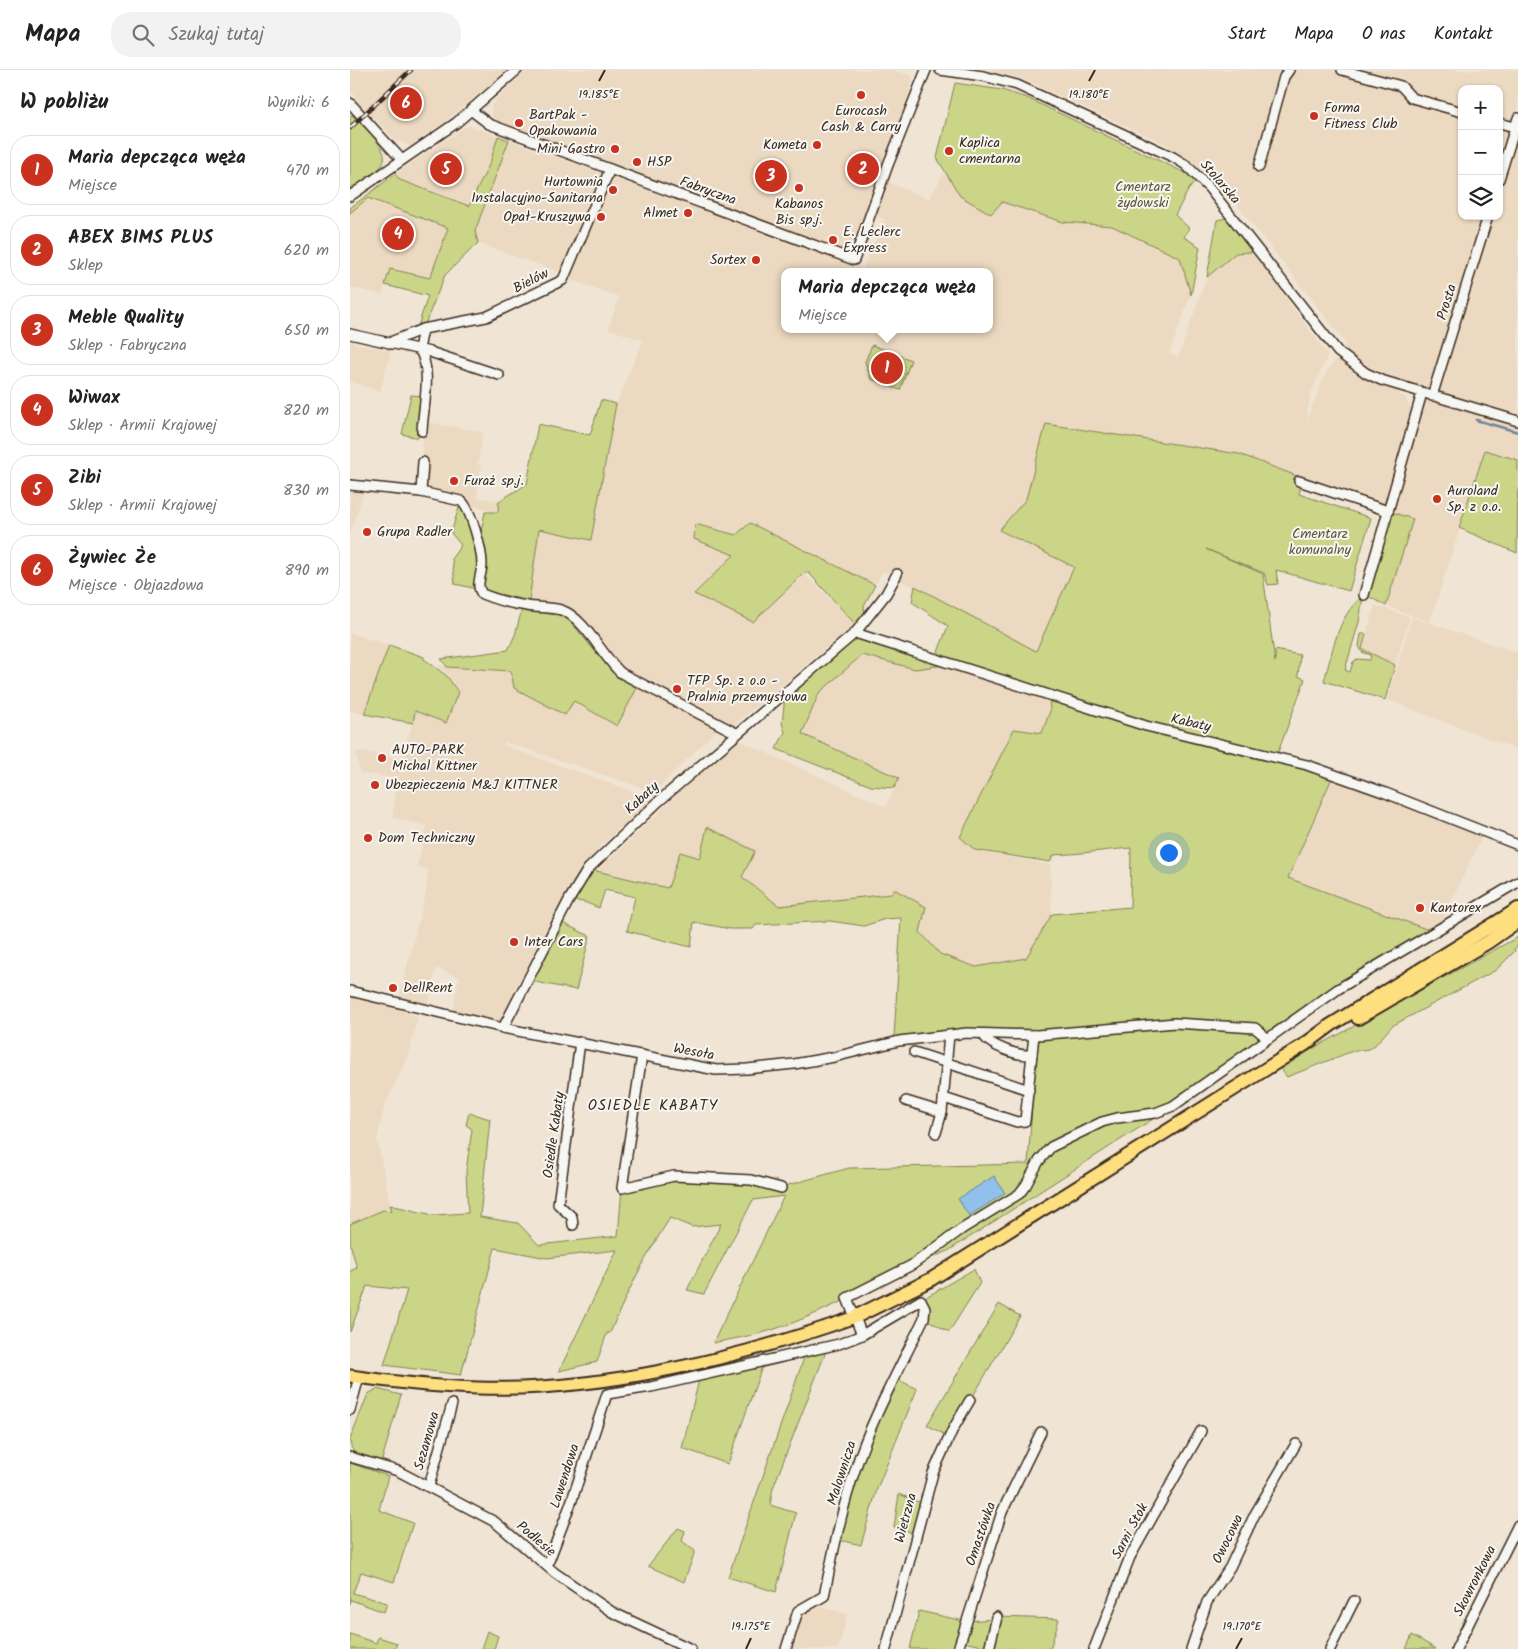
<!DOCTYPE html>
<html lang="pl">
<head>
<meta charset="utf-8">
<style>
  body { margin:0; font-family:Kalam,sans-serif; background:#f2f2f2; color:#222 }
  .controls { position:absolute; right:15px; top:15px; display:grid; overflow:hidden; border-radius:10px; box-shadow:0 1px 4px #0004 }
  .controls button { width:45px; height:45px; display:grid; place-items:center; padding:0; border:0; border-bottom:1px solid #e0e0e0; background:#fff; color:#222; font:25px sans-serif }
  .you { position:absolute; left:818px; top:782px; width:18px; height:18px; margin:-12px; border:4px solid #fff; border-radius:50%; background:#1a73e8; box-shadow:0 0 0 8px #1a73e833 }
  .badge { display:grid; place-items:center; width:32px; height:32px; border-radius:50%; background:#c8321e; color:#fff; font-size:16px; font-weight:700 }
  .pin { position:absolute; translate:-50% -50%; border:2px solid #fff; box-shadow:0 1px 5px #0006 }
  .popup { position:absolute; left:431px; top:198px; width:212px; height:65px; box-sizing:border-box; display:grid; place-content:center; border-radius:10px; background:#fff; filter:drop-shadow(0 1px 4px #0005); font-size:16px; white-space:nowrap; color:#767676 }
  .popup b { font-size:19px; color:#222 }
  .popup::after { content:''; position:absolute; left:50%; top:100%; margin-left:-10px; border:10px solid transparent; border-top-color:#fff }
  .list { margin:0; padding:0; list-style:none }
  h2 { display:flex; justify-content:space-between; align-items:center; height:65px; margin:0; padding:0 20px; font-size:21px }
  h2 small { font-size:16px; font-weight:400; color:#767676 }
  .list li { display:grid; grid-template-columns:32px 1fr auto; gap:15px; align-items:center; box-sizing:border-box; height:70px; margin:0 10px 10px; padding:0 10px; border:1px solid #e0e0e0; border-radius:20px }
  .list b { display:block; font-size:19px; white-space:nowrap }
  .list p { margin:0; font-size:16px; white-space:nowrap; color:#767676 }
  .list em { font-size:16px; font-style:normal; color:#767676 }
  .icon { flex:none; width:28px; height:28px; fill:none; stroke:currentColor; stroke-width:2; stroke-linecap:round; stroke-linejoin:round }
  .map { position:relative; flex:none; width:1168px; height:1579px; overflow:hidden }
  header { display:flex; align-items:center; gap:30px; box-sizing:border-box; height:70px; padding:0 25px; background:#fff; border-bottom:1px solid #e0e0e0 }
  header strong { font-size:24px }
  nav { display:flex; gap:28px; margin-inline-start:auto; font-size:18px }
  .search { width:350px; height:45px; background:#f2f2f2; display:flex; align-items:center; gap:12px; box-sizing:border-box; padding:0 18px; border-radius:20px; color:#767676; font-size:19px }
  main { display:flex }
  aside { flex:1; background:#fff }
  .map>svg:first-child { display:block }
</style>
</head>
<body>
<header>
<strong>Mapa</strong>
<div class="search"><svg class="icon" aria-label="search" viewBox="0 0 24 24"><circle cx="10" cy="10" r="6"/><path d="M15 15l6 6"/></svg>Szukaj tutaj</div>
<nav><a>Start</a><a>Mapa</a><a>O nas</a><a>Kontakt</a></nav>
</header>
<main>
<aside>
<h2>W pobliżu<small>Wyniki: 6</small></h2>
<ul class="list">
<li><span class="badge">1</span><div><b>Maria depcząca węża</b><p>Miejsce</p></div><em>470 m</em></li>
<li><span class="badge">2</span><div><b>ABEX BIMS PLUS</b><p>Sklep</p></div><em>620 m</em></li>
<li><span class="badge">3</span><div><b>Meble Quality</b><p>Sklep · Fabryczna</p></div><em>650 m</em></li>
<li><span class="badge">4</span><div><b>Wiwax</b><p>Sklep · Armii Krajowej</p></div><em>820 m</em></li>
<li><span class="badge">5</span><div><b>Zibi</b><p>Sklep · Armii Krajowej</p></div><em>830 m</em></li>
<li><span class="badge">6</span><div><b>Żywiec Że</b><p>Miejsce · Objazdowa</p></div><em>890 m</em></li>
</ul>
</aside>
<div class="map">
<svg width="1168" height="1579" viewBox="0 0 1168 1579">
  <rect width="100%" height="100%" fill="#f0e5d5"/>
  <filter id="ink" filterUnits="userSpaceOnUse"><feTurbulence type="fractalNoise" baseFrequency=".02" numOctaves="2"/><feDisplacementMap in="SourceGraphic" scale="10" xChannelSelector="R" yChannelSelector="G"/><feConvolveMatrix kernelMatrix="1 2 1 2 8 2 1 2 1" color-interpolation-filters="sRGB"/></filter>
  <g filter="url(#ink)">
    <g fill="#ecd9c1" fill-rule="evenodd">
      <path d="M0,0H158L92,54L61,76L45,70L23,46L0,68V33L7,28L0,21Z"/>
      <path d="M177,0H542L560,5L563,8L538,95L507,174L500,180L493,182L144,50L141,43L142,34Z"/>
      <path d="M637,0H1168V390L1135,380L1080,552L1036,536L1062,449L1041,442L1072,323L1070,317L1029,304L994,280L995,272L862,103H855L816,74L672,9ZM1112,19H1149V146H1112Z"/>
      <path d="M120,56L148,66L140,93L119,136L50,110L45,104L113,58Z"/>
      <path d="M159,70L513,198L534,149L526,146L538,112L579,129L595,101L610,126L652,132L713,152L762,156L830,188L841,225L819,284L828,287L857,207L886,183L902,182L978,285L960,326L956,352L976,302L986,289L1013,308L1049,321V325L1056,327L1059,336L1063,338L1034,438L949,411L889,384L696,354L676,429L649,460L725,497L686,581L533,501L525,515L400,453L386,465L345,454L344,469L384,485L345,523L403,552L454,503L505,554L384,655L369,651L275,602L219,538L207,532L179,531L189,459L241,470L266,334L293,270L258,259L269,227L221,210H213L217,205L128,173L125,161ZM434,202H640V259H434Z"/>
      <path d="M18,128L98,158L80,208L40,199L32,225L0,217V143Z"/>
      <path d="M0,272L41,281L30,321L0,312Z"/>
      <path d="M72,351L133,362L128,394H131L127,427L149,431L148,442L71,422L73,392Z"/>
      <path d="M0,420L14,421L0,465Z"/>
      <path d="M1025,535L1060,547L1045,595L1012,579Z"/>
      <path d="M1062,547L1168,583V680L1037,630Z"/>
      <path d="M0,563L39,575L14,644L0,641Z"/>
      <path d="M512,585L565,599L602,594L700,625V641L692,663L664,659L610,767L625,780L700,795L702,844L676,888L626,897L590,884L570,862L541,824L429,836L392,807L357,757L350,788L330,782L318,818L247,801L329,723L389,670L536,737L549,708L452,664L469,623Z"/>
      <path d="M87,595L117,600L161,601L215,645L223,630L266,656L287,618L368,659L304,722L154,672V676L290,724L297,727V735L249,777L229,802L163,922L153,958L103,941L109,907L86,898L78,934L49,928L76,821L78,800L67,797L77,756L42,748L48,709L10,703L6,681L53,688L65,641L96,653L108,620L98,605Z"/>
      <path d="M983,709L1134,763L1090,854L1076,859L938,808Z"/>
      <path d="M0,927L62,942L63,946L68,947L57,989L34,1037L27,1070L42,1141L33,1140L0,1154Z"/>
      <path d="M463,1535L498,1544L488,1579H439L450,1543Z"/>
    </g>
    <g fill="#cad588" stroke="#828053">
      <path d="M605,13L652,20L677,28L848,109L839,119L825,145L839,158L834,167L850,177L841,225L830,188L762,156L713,152L652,132L641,144L610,126L587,88Z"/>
      <path d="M2,45C12,56 43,80 32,95C25,105 10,112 0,120V46Z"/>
      <path d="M148,66L159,70L125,161L128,173L95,205L73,259L68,256L78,226L35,215L40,199L80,208L98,158L18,128L0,143V138L45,104L50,110L119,136L140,93Z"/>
      <path d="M876,148L902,182L886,183L857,207L867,150Z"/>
      <path d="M522,275L561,290L550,320L521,309L515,292Z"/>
      <path d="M61,325L71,326L68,368L52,364Z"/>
      <path d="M251,330L266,334L241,470L189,459L179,531L105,514L102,488L111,475L101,463L110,434C118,448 119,457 129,469L132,468L131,462L135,442H148L149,431L177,414L188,354L240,365Z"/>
      <path d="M696,354L889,384L947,406L951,416L949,424L1021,448L999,521L926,500L928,514L918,515L914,503L856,479L913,504L925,592V580L950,585L948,606L955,609L927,685L982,708L938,808L1076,859L1090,854L988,919L823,1036L598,1181C538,1204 482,1242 419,1261C401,1266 382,1269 363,1273L434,1126L403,1130L354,1224L337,1220L371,1154L342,1157L320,1148C296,1185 277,1222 260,1263H257L247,1292L209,1301L267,1180L197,1188L145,1178L111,1305L34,1295L57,1220L17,1216L0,1262V1201L7,1198L0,1173V1154L33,1140L42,1141L40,1135L83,1145L118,1143L116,1101L122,1059L116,1055L119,1043L140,1049L130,1147L168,1153L189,1175L268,1166L272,1118L324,1106L431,1117L499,1098L678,1094L687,965L544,968L551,848L535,849L514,856L480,851L406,855L403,859H380L344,852L341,877L277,861L285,827L255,820L249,838L234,832L219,830L238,799L318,818L330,782L350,788L357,757L405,781L392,807L429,836L541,824L544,819L576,837L570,862L590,884L626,897L676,888L702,844L780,837L781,778C755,780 731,784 704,785L700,792L625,780L610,767L664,659L692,663L700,641L699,625L602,594L565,599L512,585L469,623L452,664L549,708L544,718L521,716L426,679L435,662L432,653L435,626L505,563L601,593L588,582L598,556L562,532L565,516L686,581L724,497L649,460L676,429Z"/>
      <path d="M1135,380L1168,390L1167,483L1109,458Z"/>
      <path d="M1041,442L1063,449L1036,536L1018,526Z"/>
      <path d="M400,453L525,515L514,536L515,546L505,554L459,503H454L403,552L344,524L384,485L344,469L345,454L386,465Z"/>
      <path d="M1013,526L1009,552L995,600L1000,602L1003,592L1007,589L1020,590L1021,585L1012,582L1009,576L1011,564H1016L1012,579L1045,595L1035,630L974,611C983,581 987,546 1013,526Z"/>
      <path d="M172,539L216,546L263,603L287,618L267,656L224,631L215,645L164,618L161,601L97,597L91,589L158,580L165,565Z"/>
      <path d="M39,575L74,587V589L97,606L108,622L96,653L65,641L63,653L14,644Z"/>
      <path d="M208,851L240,866L226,920L180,911Z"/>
      <path d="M1168,867V876L1164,879L1165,881L1146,900L1042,956L1024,976L1018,979L1000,982L937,1007L929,997Z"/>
      <path d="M624,1199L630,1213L599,1262L574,1248L571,1230Z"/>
      <path d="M649,1234L670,1246L599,1367L577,1355Z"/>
      <path d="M478,1276L423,1418L420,1435L446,1443L426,1522L378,1507L456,1282Z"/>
      <path d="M414,1291L378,1394L332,1378L350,1306Z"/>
      <path d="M545,1308L567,1319L527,1419L511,1475L489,1470L505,1400Z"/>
      <path d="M27,1319L51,1325L31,1393C16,1389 0,1387 0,1369L18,1324Z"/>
      <path d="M0,1393L38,1406L29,1440L63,1453L44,1512L11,1502L4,1520L3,1523L37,1533L34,1542L1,1530L0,1534Z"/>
      <path d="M549,1424L574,1434L566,1464L544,1457Z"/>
      <path d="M328,1458L335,1461L332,1471L345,1481L334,1512L298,1496Z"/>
      <path d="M569,1541L614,1551L607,1579H560Z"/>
      <path d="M647,1547L709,1549L700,1579H639Z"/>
      <path d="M644,1549L638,1577L613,1572L618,1551Z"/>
      <path d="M137,1561L148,1566L144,1579H131Z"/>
      <path d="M0,1564L26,1573L28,1567L47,1573L45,1579H0Z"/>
      <path d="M1062,1565L1086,1579H1056Z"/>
    </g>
    <path fill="#90c0eb" stroke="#6e8499" d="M644,1106L655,1123L619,1146L608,1129Z"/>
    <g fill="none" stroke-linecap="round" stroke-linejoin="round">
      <path stroke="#6e8499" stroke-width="2.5" d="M1126,350L1168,362"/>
      <defs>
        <g id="minor">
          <path d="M590,0L633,6L667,15L823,87L836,95L859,118L988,282L1016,303L1031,310L1168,351"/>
          <path d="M992,0L1051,16L1062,28L1112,42"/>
          <path d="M0,33L52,90"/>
          <path d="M122,41L139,54L504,190L538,95L576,0"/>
          <path d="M1149,53L1165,57"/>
          <path d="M909,97L934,7L939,0"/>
          <path d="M1149,109L1168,48"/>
          <path d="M0,126L106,53L167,0"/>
          <path d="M0,264L80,282L149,305"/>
          <path d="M41,274L43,271L73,259L136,247L213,210L260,99"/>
          <path d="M1082,326L1138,146"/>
          <path d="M72,361C73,337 83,299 69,279L73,259"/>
          <path d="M949,411L1038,441"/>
          <path d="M0,415L71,422L111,431C121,438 132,481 132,494C132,505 125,515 132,524C147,530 161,534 177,536C187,538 200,537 211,540C234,547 253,587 271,603L386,663"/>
          <path d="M71,422L73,392"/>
          <path d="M1014,525L1072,323"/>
          <path d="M505,563L796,656L957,695L1033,722L1168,775"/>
          <path d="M0,921L153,958L366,1000L397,999L444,994L484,987L549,971L617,963L687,965L825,953L905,958L917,968"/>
          <path d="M153,958L219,830L238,799L308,732L505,563L536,524L547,504"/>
          <path d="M633,964C637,975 671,988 682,984"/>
          <path d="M564,982L679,1020"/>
          <path d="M292,985L272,1118L324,1106L401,1110L431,1118"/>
          <path d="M594,1028L667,1052L675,1051L684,965"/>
          <path d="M556,1031L592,1042"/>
          <path d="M586,1063L592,1042L599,965"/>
          <path d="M223,1155L222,1147L208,1134L230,972"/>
          <path d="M512,1265L497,1228L562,1195L612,1159L669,1124L676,1115L689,1091L701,1077L752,1052L767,1048L805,1043L823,1036L988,919L1168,812"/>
          <path d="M0,1340L9,1307"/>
          <path d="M0,1387L48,1401L145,1452L205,1503L262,1542L341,1579"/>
          <path d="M79,1416L102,1334"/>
          <path d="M197,1496L221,1433L257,1324L301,1317L489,1274L512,1265L571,1230L575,1238L574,1248C550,1298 522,1347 505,1400C491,1441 483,1484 474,1526L448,1541L436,1579"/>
          <path d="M536,1579L583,1403L603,1359L620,1330"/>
          <path d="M608,1579L652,1442L691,1362"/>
          <path d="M639,1579L647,1547"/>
          <path d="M744,1579L780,1487L851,1361"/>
          <path d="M841,1579L857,1532L880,1497L905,1444L946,1374"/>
          <path d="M980,1579L1004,1531"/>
          <path d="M1106,1579L1168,1455"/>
        </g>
        <path id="major" d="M0,1306C43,1312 85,1317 128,1318C250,1322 390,1288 505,1247"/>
        <g id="highway">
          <path d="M1008,948L1138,872L1168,851"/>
          <path d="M505,1247L580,1210L954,975L981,955L1168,839"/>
        </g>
      </defs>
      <use href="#minor" stroke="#3b2a1e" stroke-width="12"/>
      <use href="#major" stroke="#3b2a1e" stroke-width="15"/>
      <use href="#highway" stroke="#3b2a1e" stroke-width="16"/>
      <use href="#minor" stroke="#f6f6f2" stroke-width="9"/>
      <use href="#major" stroke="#fedf80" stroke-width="11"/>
      <use href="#highway" stroke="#fedf80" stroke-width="12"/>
      <defs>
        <path id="rail" d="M0,58L61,0"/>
      </defs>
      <use href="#rail" stroke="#3b2a1e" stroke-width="4.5"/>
      <use href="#rail" stroke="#f6f6f2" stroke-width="2.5" stroke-dasharray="8" stroke-linecap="butt"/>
    </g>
  </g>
  <path fill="none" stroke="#3b2a1e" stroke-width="2" d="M249,11L255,0M739,11L745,0M396,1579L401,1568M886,1579L892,1568"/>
  <g fill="#c8321e" stroke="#f6f6f2" stroke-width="2">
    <circle cx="511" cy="25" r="5"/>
    <circle cx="964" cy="46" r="5"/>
    <circle cx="169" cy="53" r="5"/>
    <circle cx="467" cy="75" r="5"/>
    <circle cx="265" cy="79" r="5"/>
    <circle cx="599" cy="81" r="5"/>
    <circle cx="287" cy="92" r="5"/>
    <circle cx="449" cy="118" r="5"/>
    <circle cx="263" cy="120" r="5"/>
    <circle cx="338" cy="143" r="5"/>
    <circle cx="251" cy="147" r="5"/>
    <circle cx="483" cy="170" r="5"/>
    <circle cx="406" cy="190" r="5"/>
    <circle cx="104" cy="411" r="5"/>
    <circle cx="1087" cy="429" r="5"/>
    <circle cx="17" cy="462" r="5"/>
    <circle cx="327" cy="619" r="5"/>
    <circle cx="32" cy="688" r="5"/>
    <circle cx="25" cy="715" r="5"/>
    <circle cx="18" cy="768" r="5"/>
    <circle cx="1070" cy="838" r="5"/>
    <circle cx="164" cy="872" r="5"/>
    <circle cx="43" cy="918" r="5"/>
  </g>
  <g text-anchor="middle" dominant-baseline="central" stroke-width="4" stroke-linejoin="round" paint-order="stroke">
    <g font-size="14" fill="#3b2a1e" stroke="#f6f6f2" text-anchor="start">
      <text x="974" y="38">Forma<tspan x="974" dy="16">Fitness Club</tspan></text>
      <text x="511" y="41" text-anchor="middle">Eurocash<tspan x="511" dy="16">Cash &amp; Carry</tspan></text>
      <text x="179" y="45">BartPak -<tspan x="179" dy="16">Opakowania</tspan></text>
      <text x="609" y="73">Kaplica<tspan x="609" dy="16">cmentarna</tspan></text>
      <text x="457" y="75" text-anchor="end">Kometa</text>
      <text x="255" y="79" text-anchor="end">Mini Gastro</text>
      <text x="297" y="92">HSP</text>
      <text x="253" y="112" text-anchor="end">Hurtownia<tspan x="253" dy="16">Instalacyjno-Sanitarna</tspan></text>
      <text x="449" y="134" text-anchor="middle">Kabanos<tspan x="449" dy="16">Bis sp.j.</tspan></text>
      <text x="328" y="143" text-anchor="end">Almet</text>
      <text x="241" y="147" text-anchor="end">Opał-Kruszywa</text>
      <text x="493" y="162">E. Leclerc<tspan x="493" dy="16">Express</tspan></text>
      <text x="396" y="190" text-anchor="end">Sortex</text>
      <text x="114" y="411">Furaż sp.j.</text>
      <text x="1097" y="421">Auroland<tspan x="1097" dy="16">Sp. z o.o.</tspan></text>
      <text x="27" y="462">Grupa Radler</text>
      <text x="337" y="611">TFP Sp. z o.o -<tspan x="337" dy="16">Pralnia przemysłowa</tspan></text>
      <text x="42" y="680">AUTO-PARK<tspan x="42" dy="16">Michal Kittner</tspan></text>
      <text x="35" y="715">Ubezpieczenia M&amp;J KITTNER</text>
      <text x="28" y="768">Dom Techniczny</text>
      <text x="1080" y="838">Kantorex</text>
      <text x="174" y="872">Inter Cars</text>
      <text x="53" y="918">DellRent</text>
    </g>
    <g font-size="14" fill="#3b2a1e" stroke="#f6f6f2">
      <text transform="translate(870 112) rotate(49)">Stolarska</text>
      <text transform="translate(358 121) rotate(20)">Fabryczna</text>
      <text transform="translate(181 211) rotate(-27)">Bielów</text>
      <text transform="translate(1097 232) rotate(-73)">Prosta</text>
      <text transform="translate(841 653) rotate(13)">Kabaty</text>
      <text transform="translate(292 728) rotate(-43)">Kabaty</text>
      <text transform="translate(344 982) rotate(10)">Wesoła</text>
      <text transform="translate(204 1065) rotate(-82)">Osiedle Kabaty</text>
      <text transform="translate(77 1371) rotate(-74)">Sezamowa</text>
      <text transform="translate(492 1403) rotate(-72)">Malownicza</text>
      <text transform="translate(215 1406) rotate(-72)">Lawendowa</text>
      <text transform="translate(556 1448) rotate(-75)">Wietrzna</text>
      <text transform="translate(780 1461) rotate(-62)">Sarni Stok</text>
      <text transform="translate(631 1464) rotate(-71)">Omastówka</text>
      <text transform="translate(186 1469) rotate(40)">Podlesie</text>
      <text transform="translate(878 1469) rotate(-64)">Owocowa</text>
      <text transform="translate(1125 1511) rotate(-63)">Skowronkowa</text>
    </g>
    <g font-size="14" fill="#5f5538" stroke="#f6f6f2">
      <text x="793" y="117">Cmentarz<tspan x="793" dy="16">żydowski</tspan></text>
      <text x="970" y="464">Cmentarz<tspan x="970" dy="16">komunalny</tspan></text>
    </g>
    <g font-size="15" letter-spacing="1" fill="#3b2a1e" stroke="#f6f6f2">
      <text x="303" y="1036">OSIEDLE KABATY</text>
    </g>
  </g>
  <g font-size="12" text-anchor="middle" fill="#3b2a1e" stroke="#f6f6f2" stroke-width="4" stroke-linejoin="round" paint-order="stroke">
    <text x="249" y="28">19.185°E</text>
    <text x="739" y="28">19.180°E</text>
    <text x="401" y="1560">19.175°E</text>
    <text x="892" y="1560">19.170°E</text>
  </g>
</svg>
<div class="controls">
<button>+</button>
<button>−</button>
<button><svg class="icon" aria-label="layers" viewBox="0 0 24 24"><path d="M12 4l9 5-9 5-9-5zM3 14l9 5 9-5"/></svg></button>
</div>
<div class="you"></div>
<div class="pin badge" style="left:537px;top:298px">1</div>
<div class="popup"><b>Maria depcząca węża</b>Miejsce</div>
<div class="pin badge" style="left:513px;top:99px">2</div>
<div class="pin badge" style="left:421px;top:106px">3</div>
<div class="pin badge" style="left:48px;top:164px">4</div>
<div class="pin badge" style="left:96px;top:99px">5</div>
<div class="pin badge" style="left:56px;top:33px">6</div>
</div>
</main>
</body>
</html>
